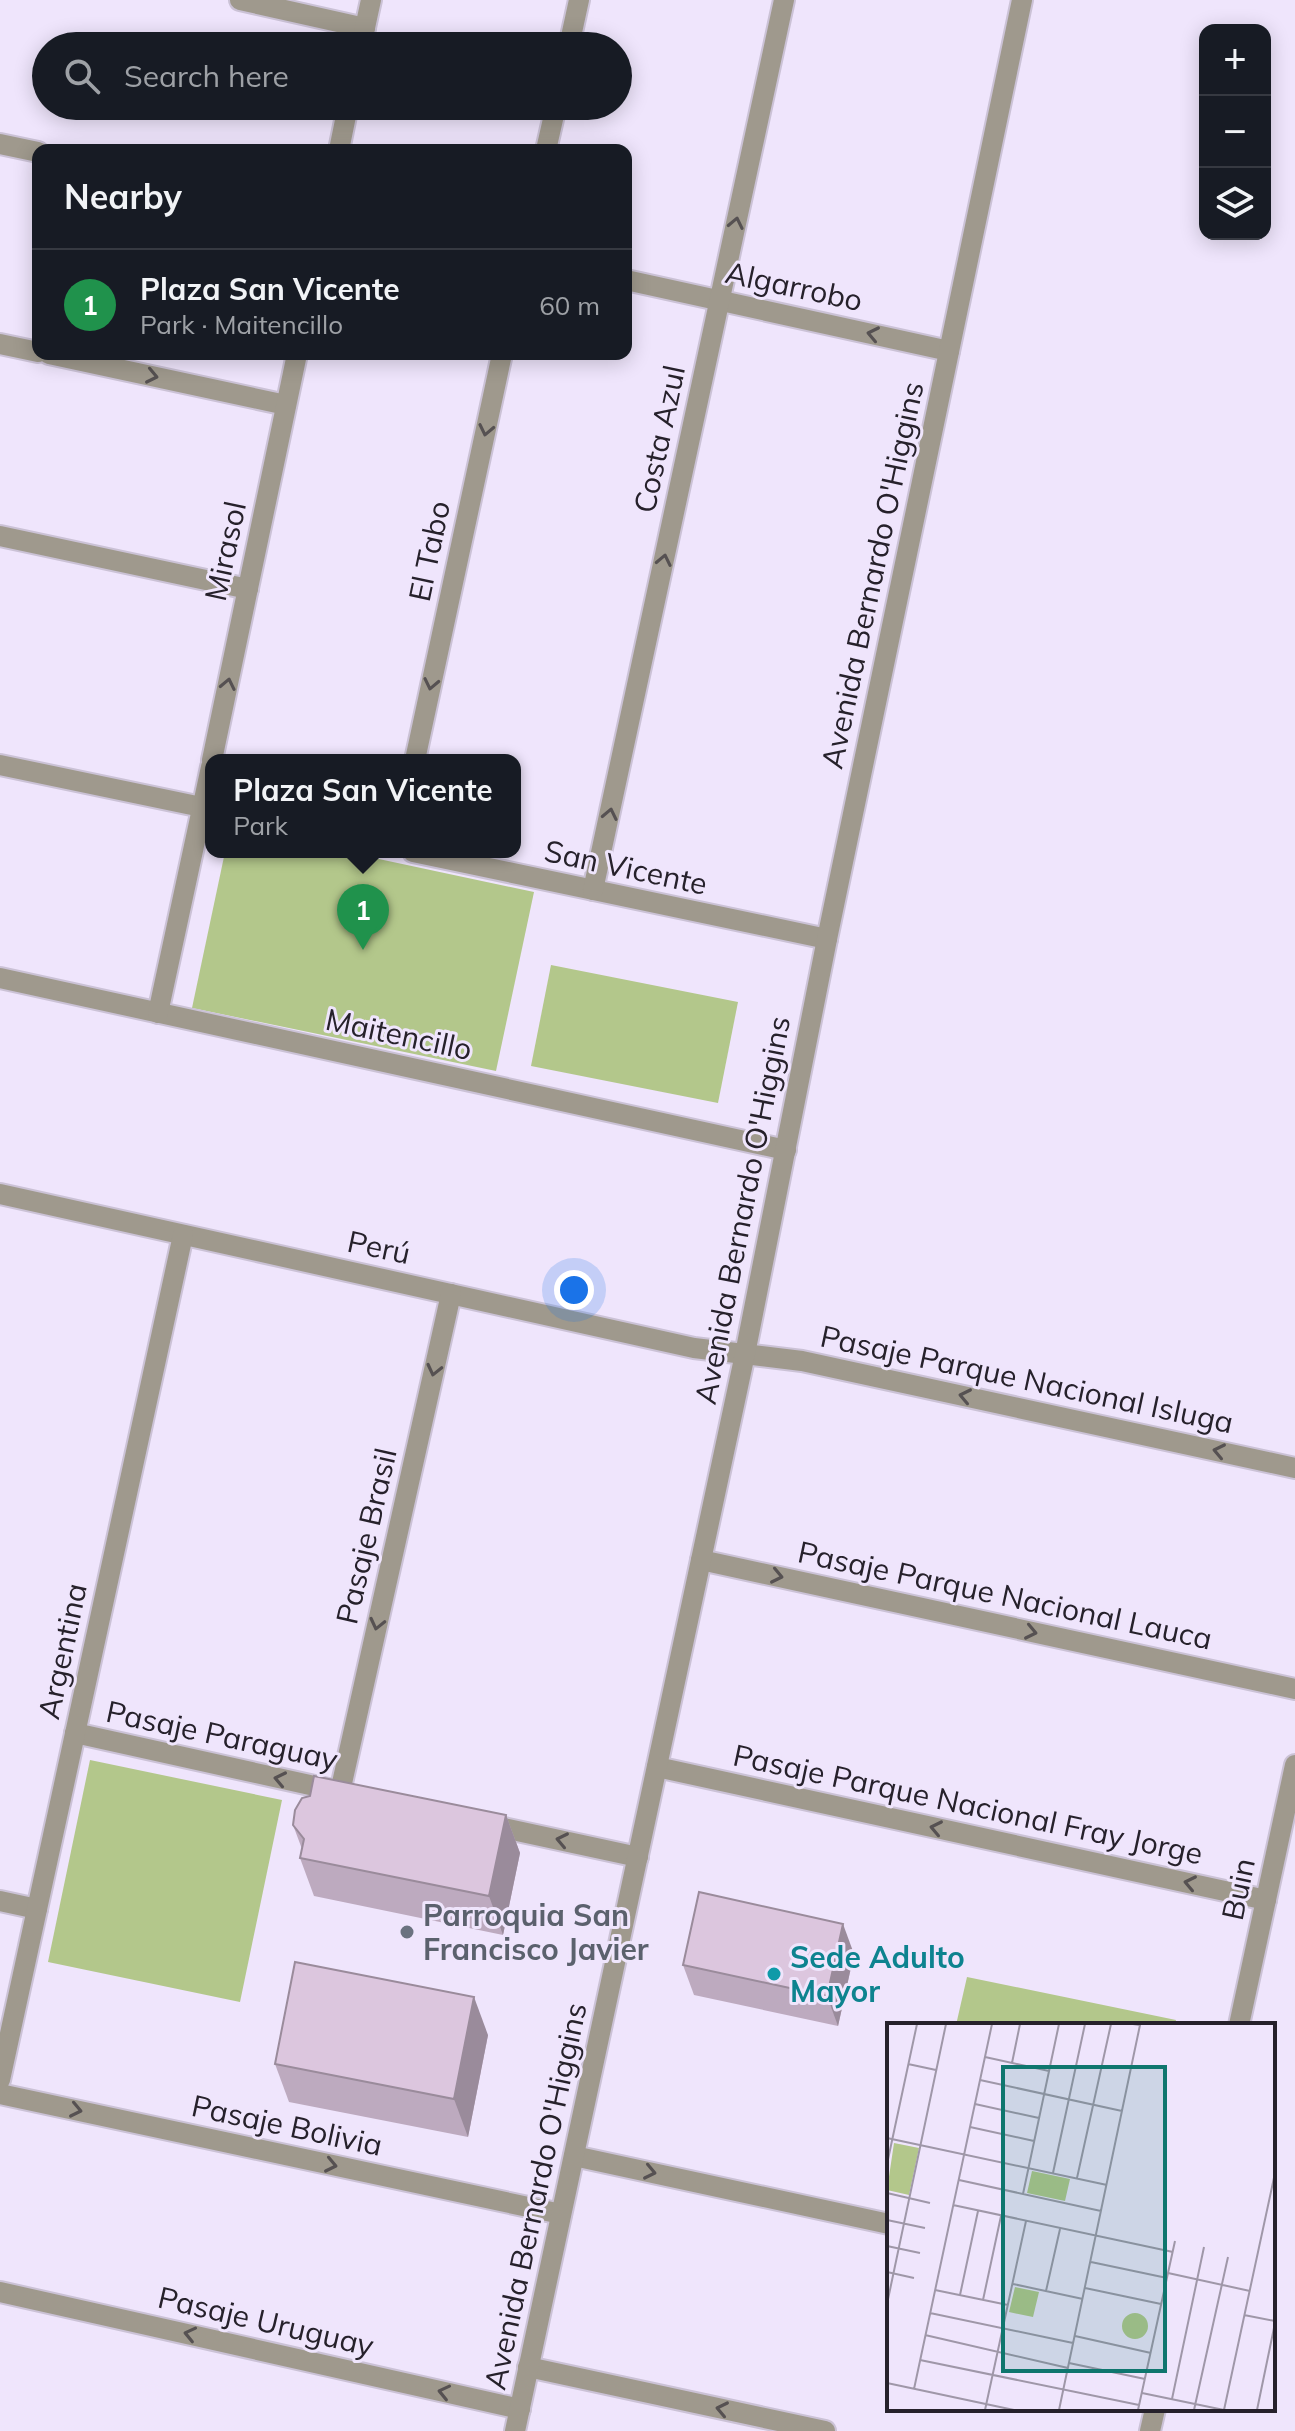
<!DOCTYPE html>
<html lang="en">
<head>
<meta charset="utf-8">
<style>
  body { margin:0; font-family:Mulish,sans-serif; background:#242831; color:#f1f3f6 }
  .controls { position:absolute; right:24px; top:24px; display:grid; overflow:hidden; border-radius:16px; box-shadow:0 4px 20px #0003 }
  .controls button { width:72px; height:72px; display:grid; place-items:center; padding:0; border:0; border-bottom:2px solid #363941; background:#171b24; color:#f1f3f6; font:40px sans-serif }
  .you { position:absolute; left:574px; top:1290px; width:28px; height:28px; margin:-20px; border:6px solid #fff; border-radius:50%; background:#1a73e8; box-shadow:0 0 0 12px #1a73e833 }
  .badge { display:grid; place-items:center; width:52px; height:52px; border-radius:50%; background:#20924c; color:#fff; font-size:26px; font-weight:700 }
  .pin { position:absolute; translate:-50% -66px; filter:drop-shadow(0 2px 4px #0008) }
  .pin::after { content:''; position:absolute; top:42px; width:28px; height:24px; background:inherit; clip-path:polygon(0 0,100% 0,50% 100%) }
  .popup { position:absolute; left:205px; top:754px; width:316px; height:104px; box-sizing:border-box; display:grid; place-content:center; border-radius:16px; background:#171b24; filter:drop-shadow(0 2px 6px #0005); font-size:26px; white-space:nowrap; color:#9ea1a6 }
  .popup b { font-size:30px; color:#f1f3f6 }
  .popup::after { content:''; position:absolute; left:50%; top:100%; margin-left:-16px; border:16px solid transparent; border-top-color:#171b24 }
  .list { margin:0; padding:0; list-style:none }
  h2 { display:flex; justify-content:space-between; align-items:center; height:104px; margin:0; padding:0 32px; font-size:34px }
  h2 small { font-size:26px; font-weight:400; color:#9ea1a6 }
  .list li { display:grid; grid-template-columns:52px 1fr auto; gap:24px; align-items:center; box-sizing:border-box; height:112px; padding:0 32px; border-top:2px solid #363941 }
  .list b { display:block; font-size:30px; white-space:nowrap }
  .list p { margin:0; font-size:26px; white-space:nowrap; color:#9ea1a6 }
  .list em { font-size:26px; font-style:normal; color:#9ea1a6 }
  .icon { flex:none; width:44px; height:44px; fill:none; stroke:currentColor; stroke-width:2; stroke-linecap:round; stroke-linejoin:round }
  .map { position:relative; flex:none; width:1295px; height:2431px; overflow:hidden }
  .search { position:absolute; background:#171b24; box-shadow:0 4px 20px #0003; left:32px; top:32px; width:600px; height:88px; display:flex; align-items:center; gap:20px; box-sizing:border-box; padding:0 28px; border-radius:44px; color:#9ea1a6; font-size:30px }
  .panel { position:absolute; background:#171b24; box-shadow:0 4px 20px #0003; left:32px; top:144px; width:600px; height:216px; border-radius:16px }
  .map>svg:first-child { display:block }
</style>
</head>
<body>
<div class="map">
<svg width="1295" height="2431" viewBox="0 0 1295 2431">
  <rect width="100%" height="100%" fill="#efe5fc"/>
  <g fill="#b3c78b">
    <path d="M225,852H346L534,892L496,1071L192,1008Z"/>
    <path d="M551,965L738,1002L718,1103L531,1066Z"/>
    <path d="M90,1760L282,1800L240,2002L48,1962Z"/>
    <path d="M967,1977L1176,2020L1175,2025H956Z"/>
  </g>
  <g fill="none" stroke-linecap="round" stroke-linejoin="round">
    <defs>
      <g id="minor">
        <path d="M240,0L365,28"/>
        <path d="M361,46L371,0"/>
        <path d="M569,46L579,0"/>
        <path d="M0,144L38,152"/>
        <path d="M339,150L348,106"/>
        <path d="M546,150L556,106"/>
        <path d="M626,280L949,351"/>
        <path d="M0,344L38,352"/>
        <path d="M49,354L286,405"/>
        <path d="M0,536L248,589"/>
        <path d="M212,760L297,354"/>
        <path d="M415,760L502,354"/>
        <path d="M0,765L211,809"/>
        <path d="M413,852L827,939"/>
        <path d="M593,890L784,0"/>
        <path d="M0,978L786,1150"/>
        <path d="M158,1013L211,767"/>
        <path d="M0,1194L694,1348L802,1361L1295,1468"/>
        <path d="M701,1560L1295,1689"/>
        <path d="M75,1733L337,1791"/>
        <path d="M657,1767L1266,1900"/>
        <path d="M340,1792L451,1294"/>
        <path d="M485,1824L638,1857"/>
        <path d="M0,1901L37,1909"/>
        <path d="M1239,2025L1295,1765"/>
        <path d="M0,2080L183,1235"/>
        <path d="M0,2094L561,2214"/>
        <path d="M574,2156L889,2224"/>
        <path d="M0,2292L520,2409"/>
        <path d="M528,2367L825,2431"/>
        <path d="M515,2431L745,1354L827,939L1022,0"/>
        <path d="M1150,2431L1155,2409"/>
      </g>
    </defs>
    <use href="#minor" stroke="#cbc2d6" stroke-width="24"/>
    <use href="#minor" stroke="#9f998d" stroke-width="20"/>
  </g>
  <g fill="#bdaabf">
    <path d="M506,1815L520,1853L503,1935L314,1896L300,1858L302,1849L293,1825Z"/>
    <path d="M854,1954L838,2026L694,1995L683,1965Z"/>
    <path d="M488,2035L468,2137L289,2102L275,2064Z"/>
  </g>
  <g fill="#9a8b9b">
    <path d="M506,1815L520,1853L503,1935L489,1896Z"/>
    <path d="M843,1924L854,1954L838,2026L827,1996Z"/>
    <path d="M474,1997L488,2035L468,2137L454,2099Z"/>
  </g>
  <g fill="#dcc6de" stroke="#9a8b9b" stroke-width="2">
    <path d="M314,1776L506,1815L489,1896L300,1858L304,1839L293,1825L295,1810L302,1798L310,1796Z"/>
    <path d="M699,1892L843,1924L827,1996L683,1965Z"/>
    <path d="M295,1962L474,1997L454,2099L275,2064Z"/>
  </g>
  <defs><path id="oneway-chevron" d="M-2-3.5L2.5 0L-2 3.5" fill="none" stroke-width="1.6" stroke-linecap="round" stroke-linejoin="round" transform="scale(2)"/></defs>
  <g stroke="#565152">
    <use href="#oneway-chevron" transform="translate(736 223) rotate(-78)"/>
    <use href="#oneway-chevron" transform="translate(873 334) rotate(-168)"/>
    <use href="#oneway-chevron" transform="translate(152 376) rotate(12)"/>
    <use href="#oneway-chevron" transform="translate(486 430) rotate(102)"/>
    <use href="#oneway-chevron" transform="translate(664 560) rotate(-78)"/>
    <use href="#oneway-chevron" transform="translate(228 684) rotate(-78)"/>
    <use href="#oneway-chevron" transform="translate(431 684) rotate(102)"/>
    <use href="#oneway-chevron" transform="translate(610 814) rotate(-78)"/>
    <use href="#oneway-chevron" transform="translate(434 1370) rotate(103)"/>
    <use href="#oneway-chevron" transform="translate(965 1396) rotate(-168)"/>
    <use href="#oneway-chevron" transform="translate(1219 1451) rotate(-168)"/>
    <use href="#oneway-chevron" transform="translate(777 1576) rotate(12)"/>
    <use href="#oneway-chevron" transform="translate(377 1624) rotate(103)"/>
    <use href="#oneway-chevron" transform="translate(1031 1632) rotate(12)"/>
    <use href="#oneway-chevron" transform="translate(280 1779) rotate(-168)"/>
    <use href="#oneway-chevron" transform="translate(936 1828) rotate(-168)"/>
    <use href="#oneway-chevron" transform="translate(562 1840) rotate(-168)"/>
    <use href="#oneway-chevron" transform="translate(1190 1883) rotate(-168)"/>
    <use href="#oneway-chevron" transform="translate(76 2110) rotate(12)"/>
    <use href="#oneway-chevron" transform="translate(331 2165) rotate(12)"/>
    <use href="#oneway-chevron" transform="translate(650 2172) rotate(12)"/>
    <use href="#oneway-chevron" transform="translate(190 2334) rotate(-167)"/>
    <use href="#oneway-chevron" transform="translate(444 2392) rotate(-167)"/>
    <use href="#oneway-chevron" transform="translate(722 2409) rotate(-168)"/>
  </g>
  <circle fill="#6b7280" stroke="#efe5fc" stroke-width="3" cx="407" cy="1932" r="8"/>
  <circle fill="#0f9aa8" stroke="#efe5fc" stroke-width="3" cx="774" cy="1974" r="8"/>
  <g text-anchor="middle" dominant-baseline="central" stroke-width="6" stroke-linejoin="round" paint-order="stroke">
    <g font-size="30" fill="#26212b" stroke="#efe5fc">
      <text transform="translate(794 286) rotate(12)">Algarrobo</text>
      <text transform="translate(659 439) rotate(-78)">Costa Azul</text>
      <text transform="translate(225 551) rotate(-78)">Mirasol</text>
      <text transform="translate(429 551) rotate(-78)">El Tabo</text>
      <text transform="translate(872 575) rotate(-78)">Avenida Bernardo O'Higgins</text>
      <text transform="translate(626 867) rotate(12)">San Vicente</text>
      <text transform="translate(399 1034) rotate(12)">Maitencillo</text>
      <text transform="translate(742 1210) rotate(-79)">Avenida Bernardo O'Higgins</text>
      <text transform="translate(379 1247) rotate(12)">Perú</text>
      <text transform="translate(1027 1379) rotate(12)">Pasaje Parque Nacional Isluga</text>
      <text transform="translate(366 1536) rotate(-77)">Pasaje Brasil</text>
      <text transform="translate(1005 1595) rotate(12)">Pasaje Parque Nacional Lauca</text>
      <text transform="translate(62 1651) rotate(-78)">Argentina</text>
      <text transform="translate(222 1735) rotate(12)">Pasaje Paraguay</text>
      <text transform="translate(968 1804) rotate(12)">Pasaje Parque Nacional Fray Jorge</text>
      <text transform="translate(1238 1889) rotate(-78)">Buin</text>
      <text transform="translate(287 2125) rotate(12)">Pasaje Bolivia</text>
      <text transform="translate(535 2196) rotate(-78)">Avenida Bernardo O'Higgins</text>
      <text transform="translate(266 2321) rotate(13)">Pasaje Uruguay</text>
    </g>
    <g font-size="30" font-weight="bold" fill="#5b616d" stroke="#efe5fc" text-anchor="start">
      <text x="423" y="1915">Parroquia San<tspan x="423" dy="34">Francisco Javier</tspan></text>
    </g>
    <g font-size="30" font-weight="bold" fill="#0d838f" stroke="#efe5fc" text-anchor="start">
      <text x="790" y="1957">Sede Adulto<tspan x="790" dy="34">Mayor</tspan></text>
    </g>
  </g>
  <g transform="translate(887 2023)">
    <rect width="388" height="388" fill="#efe5fc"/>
    <path d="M7,120L32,125L22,172L0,167ZM145,148L183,156L178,178L140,170ZM128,264L152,269L146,294L122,289ZM235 303a13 13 0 1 1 26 0a13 13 0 1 1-26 0Z" fill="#b3c78b"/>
    <path fill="none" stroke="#9f97a8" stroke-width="2" d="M98,34L162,48M125,40L133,1M21,41L49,47M93,57L235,88M88,81L152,95M83,104L147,118M0,115L220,162M0,141L30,1M166,150L198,1M190,155L224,1M72,157L214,188M0,170L43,180M136,171L172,1M66,182L286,229M0,197L38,205M0,223L33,230M204,239L280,255M0,249L27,255M281,250L363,268M126,261L196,276M198,265L274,281M48,267L121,282M159,268L173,206M73,272L91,188M96,277L114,193M0,281L59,1M43,290L186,320M357,292L388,298M38,312L181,345M188,313L264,330M33,337L252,382M182,340L258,356M0,360L127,387M27,366L105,1M255,370L337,387M285,376L317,224M98,387L139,198M172,387L253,2L246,1M251,387L288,218M307,387L341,234M337,387L388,150M370,387L388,300"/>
    <path fill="#0f766e" fill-opacity="0.15" stroke="#0f766e" stroke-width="4" d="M116,44H278V348H116Z"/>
    <rect width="388" height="388" fill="none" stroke="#26212b" stroke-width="4"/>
  </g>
</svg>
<div class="controls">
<button>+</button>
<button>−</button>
<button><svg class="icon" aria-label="layers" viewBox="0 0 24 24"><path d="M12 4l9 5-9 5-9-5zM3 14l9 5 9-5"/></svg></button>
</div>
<div class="you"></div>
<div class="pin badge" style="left:363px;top:950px">1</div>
<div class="popup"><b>Plaza San Vicente</b>Park</div>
<div class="search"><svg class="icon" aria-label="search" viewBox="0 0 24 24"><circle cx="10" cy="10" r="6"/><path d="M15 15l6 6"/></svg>Search here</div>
<section class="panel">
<h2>Nearby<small></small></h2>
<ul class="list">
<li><span class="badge">1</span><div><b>Plaza San Vicente</b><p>Park · Maitencillo</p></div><em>60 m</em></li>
</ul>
</section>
</div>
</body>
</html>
